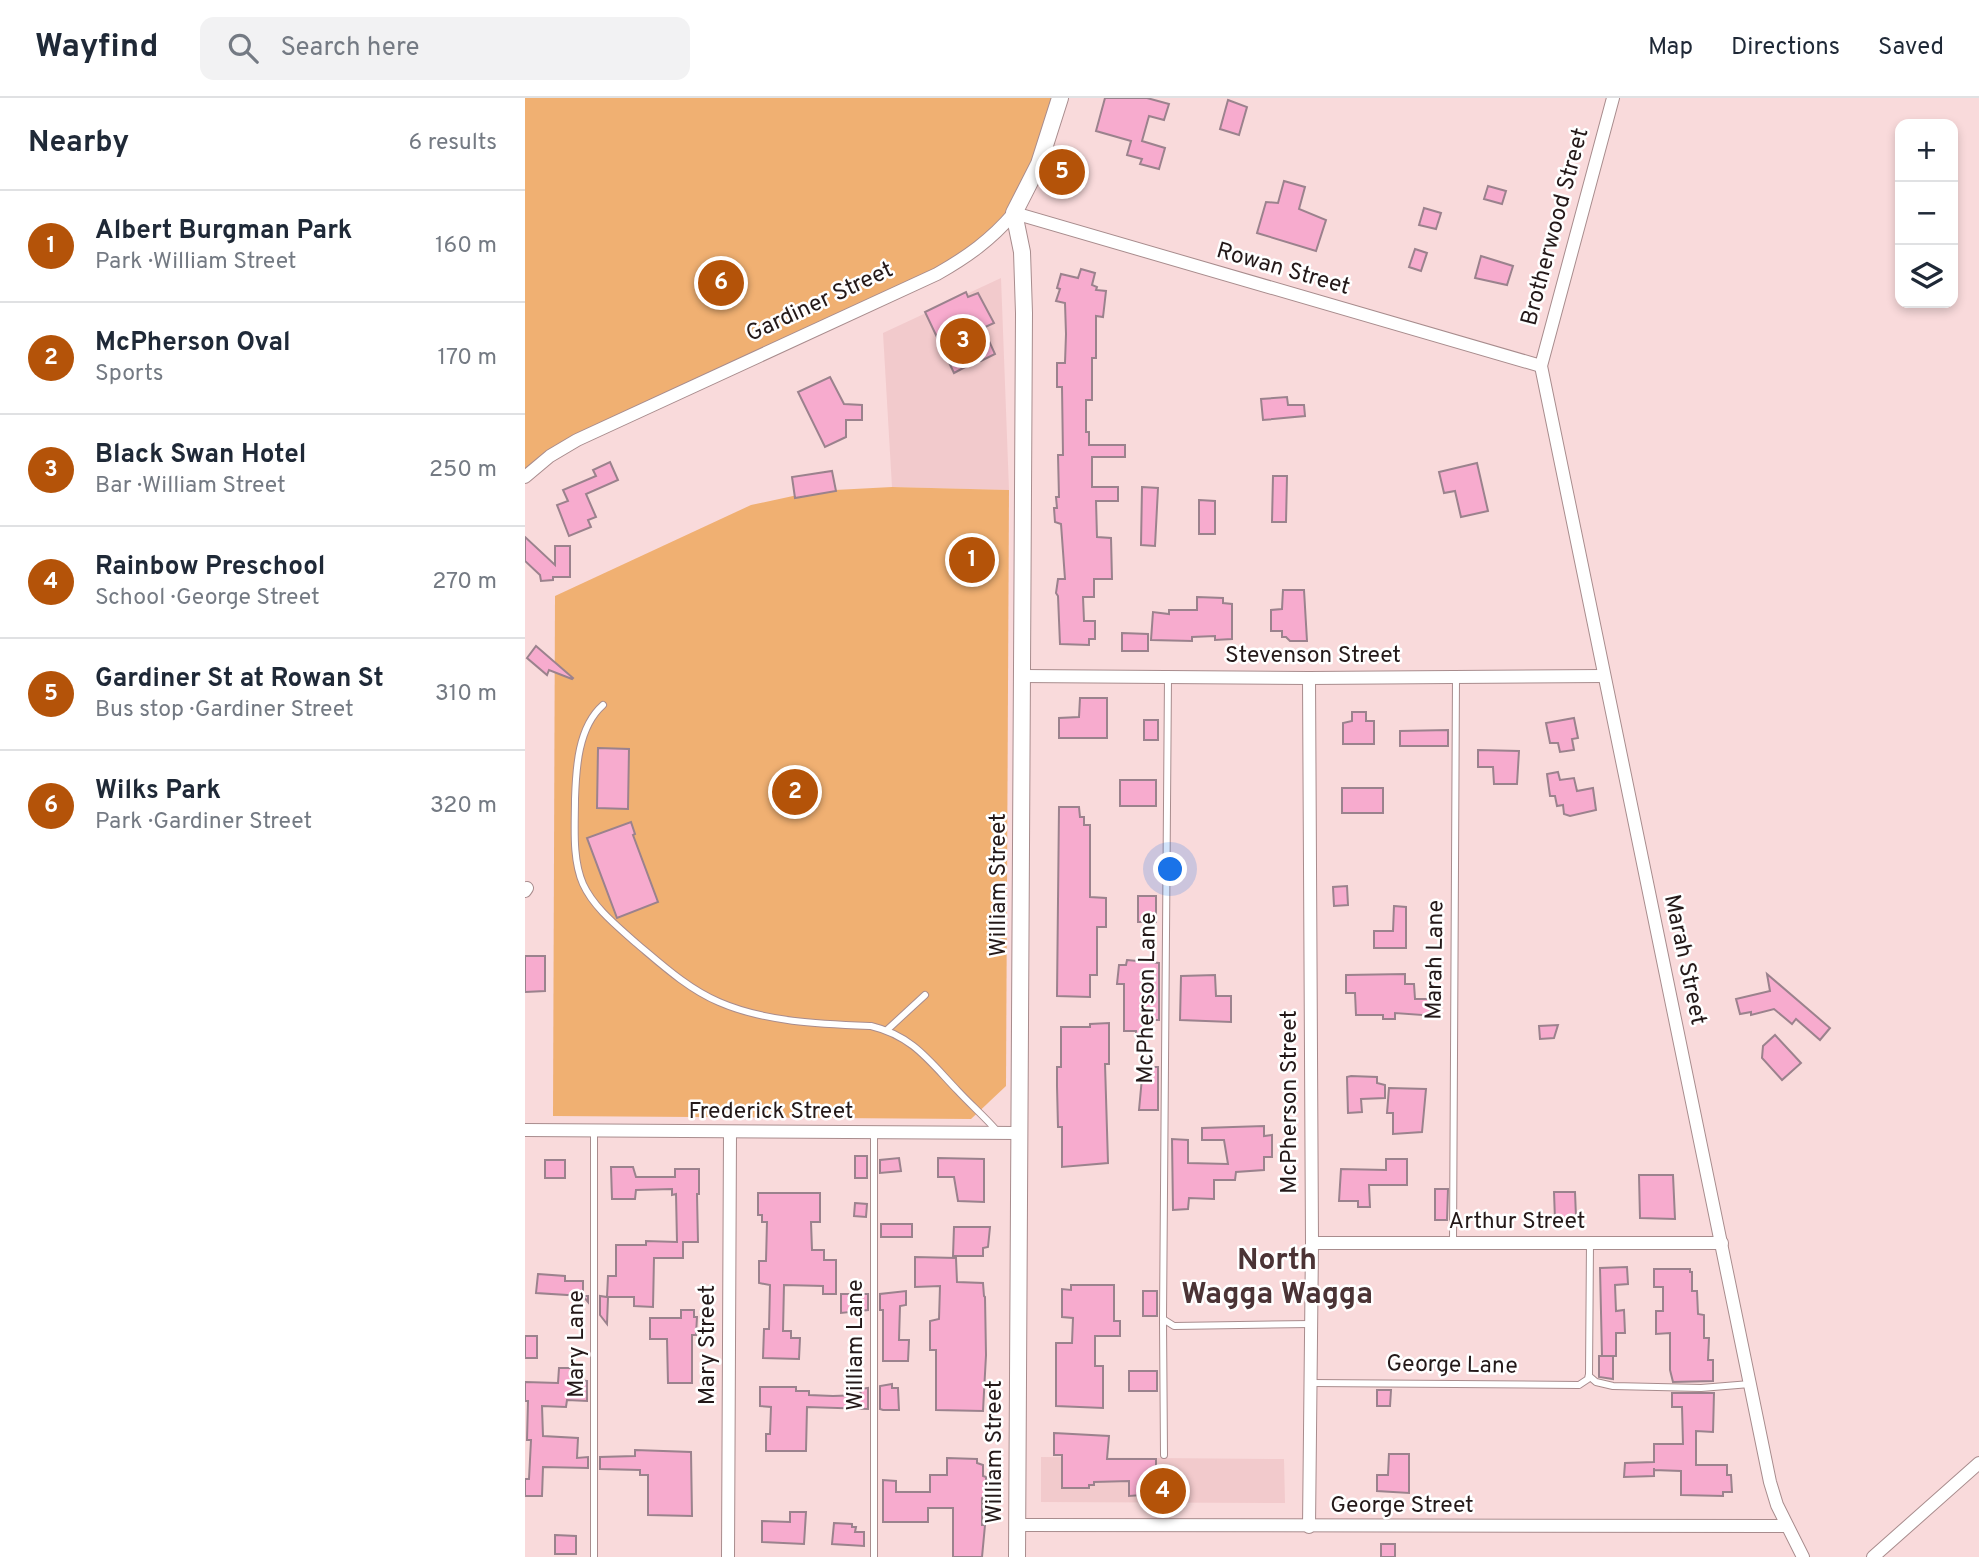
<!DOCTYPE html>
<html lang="en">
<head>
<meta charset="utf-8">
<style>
  body { margin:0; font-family:Overpass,sans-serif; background:#f2f2f3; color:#1f2937 }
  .controls { position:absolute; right:21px; top:21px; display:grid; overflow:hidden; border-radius:14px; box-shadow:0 4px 10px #0003 }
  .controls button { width:63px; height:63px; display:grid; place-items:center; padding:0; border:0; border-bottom:2px solid #e0e1e3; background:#fff; color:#1f2937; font:35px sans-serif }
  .you { position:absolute; left:646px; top:772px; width:24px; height:24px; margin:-18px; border:5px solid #fff; border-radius:50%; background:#1a73e8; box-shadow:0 0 0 10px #1a73e833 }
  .badge { display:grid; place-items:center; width:46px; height:46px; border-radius:50%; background:#b45309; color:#fff; font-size:23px; font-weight:700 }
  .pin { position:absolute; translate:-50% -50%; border:4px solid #fff; box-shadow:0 2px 7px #0006 }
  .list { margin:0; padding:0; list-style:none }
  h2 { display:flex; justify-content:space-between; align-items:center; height:91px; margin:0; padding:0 28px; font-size:30px }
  h2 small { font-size:23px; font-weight:400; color:#747a83 }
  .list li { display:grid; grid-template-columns:46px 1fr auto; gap:21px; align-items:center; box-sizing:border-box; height:112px; padding:0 28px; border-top:2px solid #e0e1e3 }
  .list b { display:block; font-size:26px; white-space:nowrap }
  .list p { margin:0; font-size:23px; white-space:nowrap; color:#747a83 }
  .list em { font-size:23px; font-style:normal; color:#747a83 }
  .icon { flex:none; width:38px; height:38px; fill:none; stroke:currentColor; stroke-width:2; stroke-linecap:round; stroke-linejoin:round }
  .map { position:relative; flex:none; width:1454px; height:1459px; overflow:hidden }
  header { display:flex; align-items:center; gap:42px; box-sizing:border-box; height:98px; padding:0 35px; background:#fff; border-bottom:2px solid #e0e1e3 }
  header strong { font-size:33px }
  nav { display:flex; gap:38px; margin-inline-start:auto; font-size:24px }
  .search { width:490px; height:63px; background:#f2f2f3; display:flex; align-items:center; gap:18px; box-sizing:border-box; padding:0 24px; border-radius:14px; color:#747a83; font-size:26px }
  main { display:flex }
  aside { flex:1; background:#fff }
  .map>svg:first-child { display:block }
</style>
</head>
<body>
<header>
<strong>Wayfind</strong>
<div class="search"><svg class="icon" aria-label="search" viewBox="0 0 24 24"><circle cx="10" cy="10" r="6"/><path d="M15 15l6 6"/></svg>Search here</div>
<nav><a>Map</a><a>Directions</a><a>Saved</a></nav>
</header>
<main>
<aside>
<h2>Nearby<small>6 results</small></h2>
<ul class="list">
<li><span class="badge">1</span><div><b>Albert Burgman Park</b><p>Park · William Street</p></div><em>160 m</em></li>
<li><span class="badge">2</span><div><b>McPherson Oval</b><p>Sports</p></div><em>170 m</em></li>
<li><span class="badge">3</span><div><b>Black Swan Hotel</b><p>Bar · William Street</p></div><em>250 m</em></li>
<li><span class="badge">4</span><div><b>Rainbow Preschool</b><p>School · George Street</p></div><em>270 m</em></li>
<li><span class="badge">5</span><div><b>Gardiner St at Rowan St</b><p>Bus stop · Gardiner Street</p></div><em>310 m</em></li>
<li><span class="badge">6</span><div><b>Wilks Park</b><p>Park · Gardiner Street</p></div><em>320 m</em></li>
</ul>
</aside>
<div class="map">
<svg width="1454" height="1459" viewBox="0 0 1454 1459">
  <rect width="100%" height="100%" fill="#f9dadb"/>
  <g fill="#f2cacc">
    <path d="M476,180L484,392L367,389L358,235Z"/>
    <path d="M516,1359L759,1361L760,1405L516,1404Z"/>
  </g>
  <g fill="#f0b072">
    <path d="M0,0H535L504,90L440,161L80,328L0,379Z"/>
    <path d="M367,389L484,392L481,988L446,1021L28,1018L30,498L226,407L291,393Z"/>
  </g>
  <g fill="#f7abce" stroke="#9b828d" stroke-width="2">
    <path d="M580,0H622L644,6L639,22L624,18L617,43L640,50L634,71L615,66L617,61L602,57L606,43L571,33Z"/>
    <path d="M703,2L722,9L714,37L695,31Z"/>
    <path d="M759,83L780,89L774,111L801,122L791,153L732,135L741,104L753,105Z"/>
    <path d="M963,88L981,93L977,106L959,101Z"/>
    <path d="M899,110L916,115L911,131L894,127Z"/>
    <path d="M890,151L902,155L896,173L884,169Z"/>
    <path d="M956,158L988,168L982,187L950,180Z"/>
    <path d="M556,171L570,175L567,187L572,189L571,192L581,193L578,219L571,218V260H567V302H561V334H564V347H600V359H567V389H593V403H571L572,439L586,440L587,481H569V499H558L559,523H570V541H564V547L535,546L533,498L531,495L533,481H540L536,426L530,424L529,410H532L531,399H534L533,357H538L537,289H532V265H540L541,236L540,205L531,203L535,191L532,190L536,176L553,180Z"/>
    <path d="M441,194L443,199L453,195L469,225L458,230L470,256L456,263L455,261L429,275L400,214Z"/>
    <path d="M305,279L319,306L337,307V322H321V339L300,349L273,294Z"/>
    <path d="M762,299L763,307H779L780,318L738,322L736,301Z"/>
    <path d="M85,364L93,382L61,396L71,419L63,422L66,429L44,438L32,407L43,403L38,392L71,378L68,372Z"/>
    <path d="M952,365L963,413L936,419L930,393L919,395L914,374Z"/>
    <path d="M307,373L311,393L270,400L267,379Z"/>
    <path d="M748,378H762L761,424H747Z"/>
    <path d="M617,389L633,390L630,448L616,447Z"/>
    <path d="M674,402L690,403V436H674Z"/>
    <path d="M0,439L30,467V448H45V479H28V482L16,483L15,477L0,463Z"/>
    <path d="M758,492H779L782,543H765L761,539H757V533H746V512L757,511Z"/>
    <path d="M672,499L698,500V505L707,506V541L690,542V538L667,539V543L626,542L628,514L644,516V512H672Z"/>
    <path d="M597,535L623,536V553H597Z"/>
    <path d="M11,548L48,580L47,581L24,572L22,577L2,560Z"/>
    <path d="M555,600H582V640H534V620L554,619Z"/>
    <path d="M827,614H841V623H849V646H818V625L827,623Z"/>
    <path d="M1049,620L1053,640L1047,641L1049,652L1035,654L1033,645H1025L1021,625Z"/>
    <rect x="619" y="622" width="14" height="20"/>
    <path d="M923,632V648H875V633Z"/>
    <path d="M73,650L104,651L103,711L72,710Z"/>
    <path d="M953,652L994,653L992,686H969L968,669H953Z"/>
    <path d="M1033,674L1035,682L1049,680L1052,693L1068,690L1071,712L1045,718L1039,716L1038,707L1032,708L1030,698H1025L1022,676Z"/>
    <rect x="595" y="682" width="36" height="26"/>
    <rect x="817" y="690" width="41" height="25"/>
    <path d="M534,709H554L555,719H559V727H565V799L581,800V829H572V877H565V899L532,898Z"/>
    <path d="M106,724L110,736L108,737L133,804L92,820L62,740Z"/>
    <path d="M822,788L823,807L809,808L808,789Z"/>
    <rect x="613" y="798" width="18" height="26"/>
    <path d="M869,808L881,809V850H849V833H868Z"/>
    <path d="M0,858H20V893L0,894Z"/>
    <path d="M602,862L634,865V922H625V939H611V933H599V886H592L594,867H601Z"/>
    <path d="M880,876V886H889L890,901H912L911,918L870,915V921H858V917H831L830,895H821V877Z"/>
    <path d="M1242,876L1305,930L1295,942L1271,921L1267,926L1249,911L1226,917V914L1215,916L1211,901L1245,893Z"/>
    <path d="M690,877L691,898H706V924L655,922L656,878Z"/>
    <path d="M584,925V966H580L583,1065L537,1069V1029H533L532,988V969H536V929H565V926Z"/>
    <path d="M1033,927L1029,940L1015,941L1014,928Z"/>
    <path d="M1250,937L1276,965L1257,982L1237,960L1238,948Z"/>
    <path d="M618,969H633V1012H614Z"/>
    <path d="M826,978L852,979V985L860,987V1000L836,1001L837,1014L823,1015L822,979Z"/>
    <path d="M864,990L901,991L897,1034L868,1036V1015H862Z"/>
    <path d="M739,1028V1038L747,1037V1059H739V1072L711,1074L710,1082H689V1101L664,1100L663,1111L648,1112L647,1041L663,1042V1065L703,1066L699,1042H677V1030Z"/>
    <rect x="330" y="1058" width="12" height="22"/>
    <path d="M374,1060L376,1073L355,1075V1062Z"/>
    <path d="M413,1060L459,1061V1104L433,1103L429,1079H413Z"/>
    <path d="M861,1061H882V1087H844L845,1109H833V1103H814L816,1071L861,1072Z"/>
    <rect x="20" y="1062" width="20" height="18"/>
    <path d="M86,1069H108L111,1079H150V1071H174V1096H172L173,1144H158V1160H129L128,1209L109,1208V1199H83L82,1226L75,1217V1198L82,1199L83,1178H91V1147H121V1143L152,1144L151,1096L147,1097V1091L111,1092L110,1101H87Z"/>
    <path d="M1114,1077H1148L1150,1121L1115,1120Z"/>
    <path d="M910,1091H923L922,1122H910Z"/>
    <path d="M1029,1094H1050L1051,1119H1044V1122H1030Z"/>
    <path d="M233,1095H295V1124H286L287,1152H299V1162H311V1196H298V1188L259,1187L258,1233H266V1240H275L274,1261L238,1260L239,1231H244L245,1187L234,1185V1163H241L242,1124H237V1117H233Z"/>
    <path d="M330,1105L342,1106L341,1119L329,1118Z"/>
    <rect x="356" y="1126" width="31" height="13"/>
    <path d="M429,1129H465L463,1149L458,1150V1158H428Z"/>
    <path d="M390,1159L431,1160L432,1184L458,1185L459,1198L460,1199L461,1257L458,1313L411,1312V1252H405V1223L414,1221L415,1188L390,1189Z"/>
    <path d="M1102,1169L1103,1186L1090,1187L1091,1213L1099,1212L1100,1235H1091V1258H1077L1075,1170Z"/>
    <path d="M1129,1171H1165V1174H1167V1193H1172L1173,1216L1179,1217V1240H1184L1183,1262H1188V1283L1148,1284L1145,1272V1235L1131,1236V1213H1138V1189H1129Z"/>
    <path d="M13,1176L40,1178V1183H58V1198H63V1204L58,1198L11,1195Z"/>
    <path d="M546,1187H589V1223H595V1238H570V1268H578V1310L531,1308V1245H547L548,1220L537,1219V1191L546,1192Z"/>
    <path d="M381,1193V1207L375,1208L374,1242H384L383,1263H358V1212H355V1196Z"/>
    <rect x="618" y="1193" width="14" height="25"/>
    <path d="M316,1196H343V1212L316,1215Z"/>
    <path d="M156,1212H169V1219H172L171,1237H167V1285H143L142,1241H125V1220H156Z"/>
    <rect x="0" y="1238" width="12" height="22"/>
    <path d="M1074,1258H1088V1281L1074,1279Z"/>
    <path d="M34,1270H47L46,1282L62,1283V1303L42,1302L41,1309L17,1308L18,1338L53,1340L52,1360L63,1359V1370L18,1369L17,1398H0V1381H4L6,1342H2L3,1303H0V1284L33,1285Z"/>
    <rect x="604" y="1273" width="28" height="20"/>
    <path d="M367,1286V1290H373L374,1312H358L355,1311V1288Z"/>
    <path d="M235,1289H271V1293H284V1297L308,1298L336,1297L335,1291L343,1290V1311L282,1309L281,1353H241V1336H245L246,1309L235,1308Z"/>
    <path d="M852,1292H866L865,1308H852Z"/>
    <path d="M1147,1295H1189L1188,1334L1171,1333V1367H1202V1377H1206L1207,1394H1198V1398L1156,1397V1373L1129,1372V1370V1378L1099,1379L1100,1365L1129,1364V1346H1158L1157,1309H1147Z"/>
    <path d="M529,1335L584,1338L582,1361H631V1396L604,1398V1383L569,1384V1387H564V1390H537V1357H529Z"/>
    <path d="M110,1352L166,1354L167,1418L123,1417V1377H115V1372L75,1371V1359L110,1358Z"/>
    <path d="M864,1356H884V1395L852,1393V1377H863Z"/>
    <path d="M422,1360L452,1361V1365L458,1367V1378L461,1379V1398L457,1400V1427H460L457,1459H428V1410H403V1424H358V1382L371,1383V1394H405V1377H422Z"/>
    <path d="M265,1414H281L279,1446L237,1444V1423L265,1424Z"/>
    <path d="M309,1425L327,1426V1429H331L330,1434H339V1448L307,1446Z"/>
    <path d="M30,1437L51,1438V1456H30Z"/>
    <rect x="856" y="1446" width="14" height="13"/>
  </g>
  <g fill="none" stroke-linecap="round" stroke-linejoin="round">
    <defs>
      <g id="service">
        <path d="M643,579L638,1221L649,1228L786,1226"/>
        <path d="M78,607C53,629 51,670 50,701C50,728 47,761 58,786C69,810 92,828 111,845C136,866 163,891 194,904C240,924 295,926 346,928C388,938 405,964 433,993C446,1007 460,1019 472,1033"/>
        <path d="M362,932L400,897"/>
        <path d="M349,1035V1459"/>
        <path d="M928,1145L931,579"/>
        <path d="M638,1223L639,1357"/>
        <path d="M1064,1278L1071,1284L1088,1288L1176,1290L1225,1286"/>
        <path d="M786,1285L1054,1287L1063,1281L1064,1276L1065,1145"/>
        <path d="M69,1459V1033"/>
      </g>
      <g id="minor">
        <path d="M1088,0L1016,268L1245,1384L1252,1407L1278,1459"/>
        <path d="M0,379L25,358L52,342L412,176C442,159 466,142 489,115L1016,268"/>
        <path d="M497,578L784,580L1079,578"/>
        <path d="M0,793L2,790"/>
        <path d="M0,1032L493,1035"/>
        <path d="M787,1145H1197"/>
        <path d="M492,1427L1262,1428"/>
        <path d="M784,1429L787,1145L784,580"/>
        <path d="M203,1459L205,1035"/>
        <path d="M1348,1459L1454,1365"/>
      </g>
      <path id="tertiary" d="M492,1459L499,215L497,154L489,115L514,66L535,0"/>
    </defs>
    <use href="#service" stroke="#a88c8d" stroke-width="8"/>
    <use href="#minor" stroke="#a88c8d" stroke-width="14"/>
    <use href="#tertiary" stroke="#a88c8d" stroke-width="18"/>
    <use href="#service" stroke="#fff" stroke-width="6"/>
    <use href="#minor" stroke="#fff" stroke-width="12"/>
    <use href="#tertiary" stroke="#fff" stroke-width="16"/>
  </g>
  <g text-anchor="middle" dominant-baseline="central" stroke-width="5" stroke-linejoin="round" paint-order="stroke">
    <g font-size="23" fill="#241919" stroke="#fff">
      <text transform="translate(1031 129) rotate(-75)">Brotherwood Street</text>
      <text transform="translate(758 172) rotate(16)">Rowan Street</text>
      <text transform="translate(295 205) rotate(-25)">Gardiner Street</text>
      <text x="788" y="558">Stevenson Street</text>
      <text transform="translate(474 787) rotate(-90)">William Street</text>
      <text transform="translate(911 862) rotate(-89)">Marah Lane</text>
      <text transform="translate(1159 862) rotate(78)">Marah Street</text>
      <text transform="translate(623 900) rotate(-89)">McPherson Lane</text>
      <text transform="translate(765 1004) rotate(-90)">McPherson Street</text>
      <text x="246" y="1014">Frederick Street</text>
      <text x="992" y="1124">Arthur Street</text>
      <text transform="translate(52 1246) rotate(-90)">Mary Lane</text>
      <text transform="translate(183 1247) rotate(-90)">Mary Street</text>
      <text transform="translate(331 1247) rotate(-90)">William Lane</text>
      <text transform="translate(927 1268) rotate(1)">George Lane</text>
      <text transform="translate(470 1354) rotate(-90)">William Street</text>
      <text x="877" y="1408">George Street</text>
    </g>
    <g font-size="30" font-weight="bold" fill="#4b3335" stroke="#fff">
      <text x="752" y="1163">North<tspan x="752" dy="34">Wagga Wagga</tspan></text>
    </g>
  </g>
</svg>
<div class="controls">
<button>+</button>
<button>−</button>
<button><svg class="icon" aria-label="layers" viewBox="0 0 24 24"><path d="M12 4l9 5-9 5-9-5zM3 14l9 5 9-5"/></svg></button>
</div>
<div class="you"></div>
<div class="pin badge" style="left:447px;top:462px">1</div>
<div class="pin badge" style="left:270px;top:694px">2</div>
<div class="pin badge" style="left:438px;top:243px">3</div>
<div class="pin badge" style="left:638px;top:1393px">4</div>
<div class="pin badge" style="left:537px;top:74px">5</div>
<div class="pin badge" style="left:196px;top:185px">6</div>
</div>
</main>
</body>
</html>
